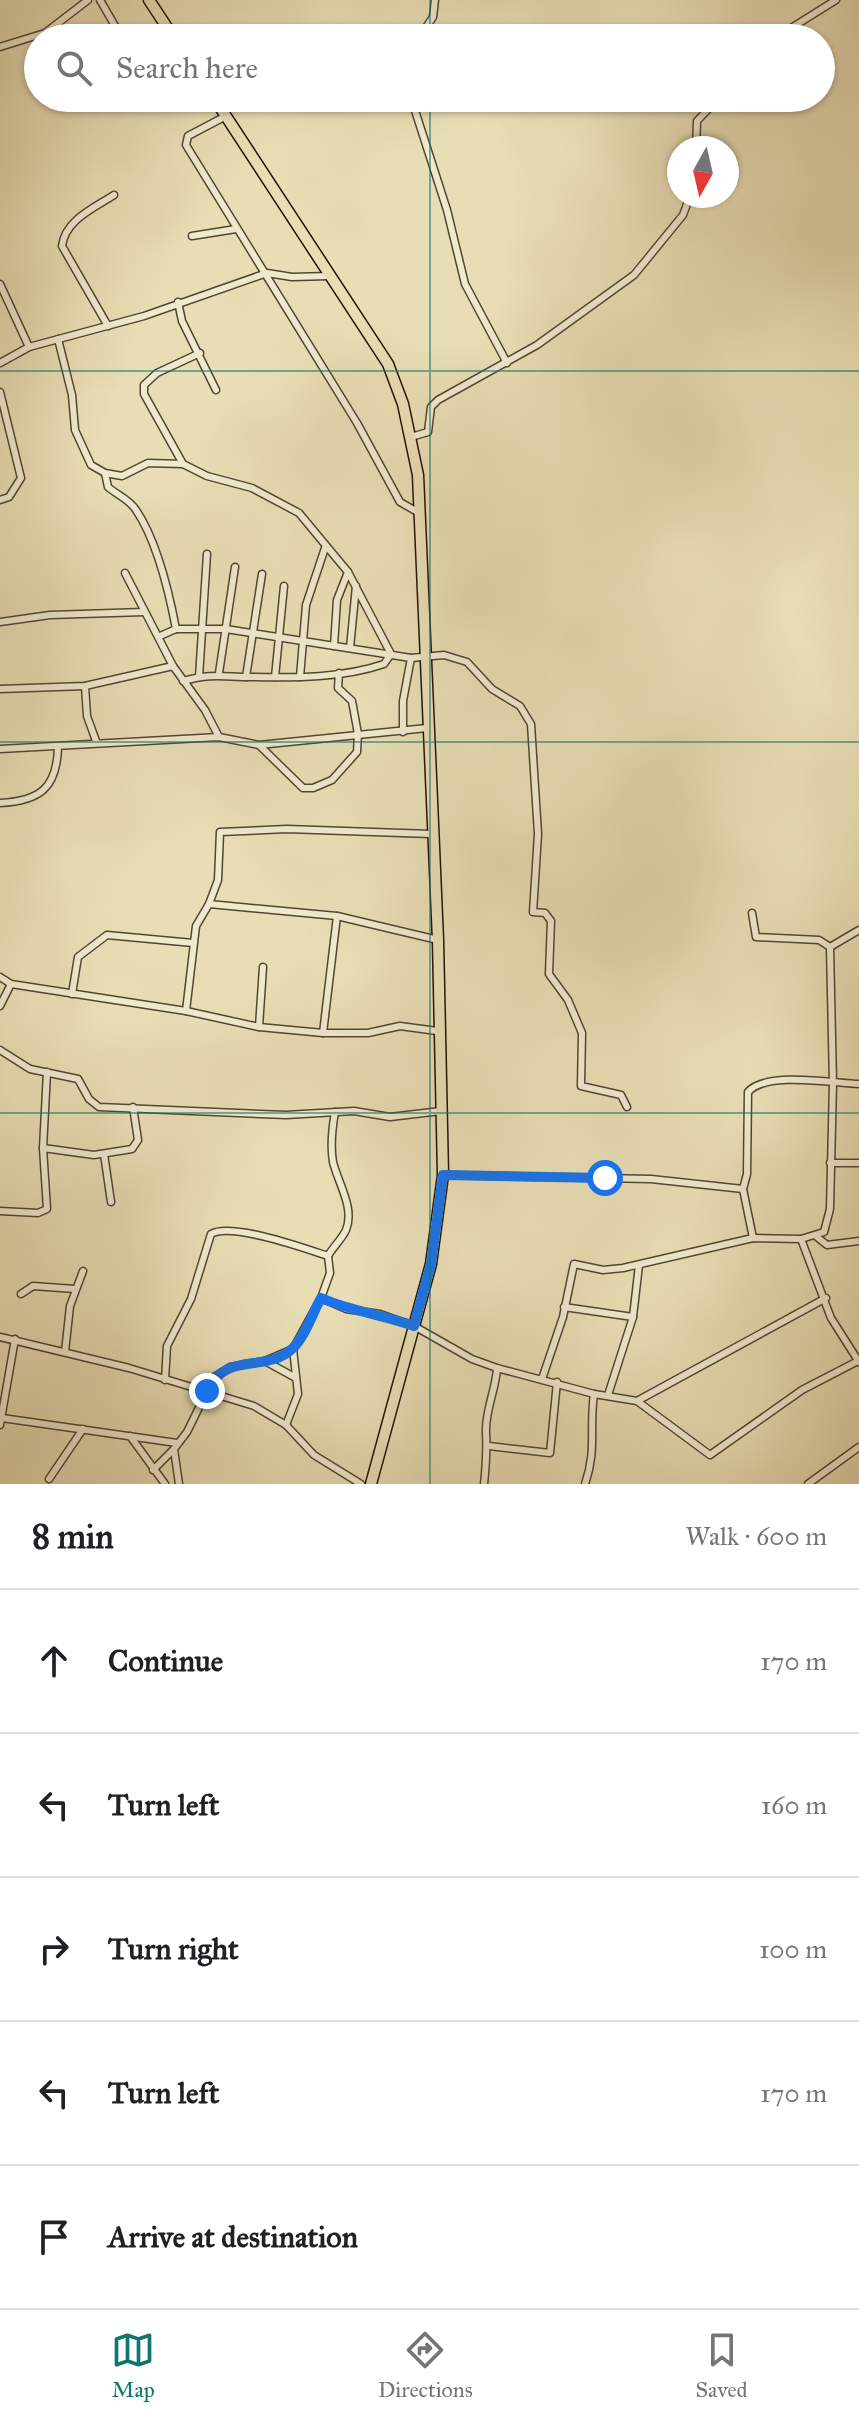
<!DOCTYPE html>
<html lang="en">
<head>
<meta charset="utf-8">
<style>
  body { margin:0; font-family:"IM FELL Great Primer",serif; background:#f6f6f6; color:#202124 }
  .compass { position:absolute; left:667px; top:136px; width:72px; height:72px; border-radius:50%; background:#fff; box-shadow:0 2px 6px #0004; rotate:188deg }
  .stop { position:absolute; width:24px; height:24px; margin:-18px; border:6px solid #1a73e8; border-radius:50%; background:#fff }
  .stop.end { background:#1a73e8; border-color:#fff; box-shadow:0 2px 8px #0008 }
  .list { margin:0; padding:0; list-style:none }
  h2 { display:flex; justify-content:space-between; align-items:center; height:104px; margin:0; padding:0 32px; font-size:34px }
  h2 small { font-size:26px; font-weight:400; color:#757577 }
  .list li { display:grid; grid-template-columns:52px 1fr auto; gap:24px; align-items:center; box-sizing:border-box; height:144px; padding:0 32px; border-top:2px solid #e0e0e0 }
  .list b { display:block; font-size:30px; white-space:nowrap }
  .list em { font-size:26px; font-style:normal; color:#757577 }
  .icon { flex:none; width:44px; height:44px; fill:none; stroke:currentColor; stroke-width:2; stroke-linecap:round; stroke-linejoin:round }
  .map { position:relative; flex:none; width:859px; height:1484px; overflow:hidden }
  .search { position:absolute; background:#fff; box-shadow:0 2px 6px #0004; left:24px; right:24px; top:24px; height:88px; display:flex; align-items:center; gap:20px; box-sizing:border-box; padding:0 28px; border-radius:44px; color:#757577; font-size:30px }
  .sheet { height:824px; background:#fff }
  nav { display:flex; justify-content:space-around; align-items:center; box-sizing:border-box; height:112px; border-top:2px solid #e0e0e0; background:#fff; font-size:22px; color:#757577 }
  nav a { display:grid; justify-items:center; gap:4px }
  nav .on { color:#0f766e }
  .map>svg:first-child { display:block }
</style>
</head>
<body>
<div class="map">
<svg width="859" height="1484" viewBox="0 0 859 1484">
  <rect width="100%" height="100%" fill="#e8ddb4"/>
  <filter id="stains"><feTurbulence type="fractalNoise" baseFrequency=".0025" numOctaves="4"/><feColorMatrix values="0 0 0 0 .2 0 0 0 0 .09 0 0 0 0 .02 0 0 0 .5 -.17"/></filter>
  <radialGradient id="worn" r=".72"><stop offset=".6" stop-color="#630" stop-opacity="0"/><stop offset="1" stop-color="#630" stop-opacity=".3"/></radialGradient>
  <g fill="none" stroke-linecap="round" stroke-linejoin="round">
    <defs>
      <g id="street">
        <path d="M100,0L122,38"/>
        <path d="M419,38L433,17L435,0"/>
        <path d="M759,38L788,30L836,0"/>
        <path d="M0,47L45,33L88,0"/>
        <path d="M411,98L447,210L465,284L507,363"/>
        <path d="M226,116L188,136L186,145L357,423L400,502L421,514"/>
        <path d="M696,148L697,121L719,98"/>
        <path d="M192,236L236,229"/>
        <path d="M0,284L29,347"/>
        <path d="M178,302L182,321L216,390"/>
        <path d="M108,326L62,246C65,220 94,208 114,195"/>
        <path d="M58,339L72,395L75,430L91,465L105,473L122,476L148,463L183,464L207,476L252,488L299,513L348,572L391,654L384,664C343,678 296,678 252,677C223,677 213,673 183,681"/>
        <path d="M0,363L29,347L144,316L267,273L292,277L329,276"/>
        <path d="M0,392L21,478L9,497L0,500"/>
        <path d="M411,437L428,432L431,407L438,400L537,345L634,275L683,215L690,196"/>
        <path d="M183,464L144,394V385L157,373L200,353"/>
        <path d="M105,473L108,487C117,495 129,499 136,510C157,541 169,592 176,629"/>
        <path d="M125,573L173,666L205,710L219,737"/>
        <path d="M0,622L50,615L144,612"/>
        <path d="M160,636L176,629H226L411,658L444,655L467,662L492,689L520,706L531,724L538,834L533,912L545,913L551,921L549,974L568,1000L582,1033L581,1086L621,1095L627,1107"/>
        <path d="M334,646L337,600L348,572"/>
        <path d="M350,648L356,586"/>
        <path d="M219,673L235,567"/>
        <path d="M199,677L207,554"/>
        <path d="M246,677L262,574"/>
        <path d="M275,677L284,586"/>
        <path d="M300,677L306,605L325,548"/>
        <path d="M85,686L87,716L96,741"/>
        <path d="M0,689L85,686L173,666"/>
        <path d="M403,732V701L411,658"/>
        <path d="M259,745L303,788H313L332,780L357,752L358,734L352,701L338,688L339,673"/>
        <path d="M0,749L219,737L259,745L427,728"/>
        <path d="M0,803C40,801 57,788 58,747"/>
        <path d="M209,904L337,916L438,940"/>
        <path d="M752,913L756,937L819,940L830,947"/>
        <path d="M830,947L859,930"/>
        <path d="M0,977L11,984L186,1011L259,1027L323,1033H368L400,1026L437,1031"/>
        <path d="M72,994L78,957L107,935L193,943"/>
        <path d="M0,1006L11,984"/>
        <path d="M186,1011L196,926L209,904L218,880L220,832L287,829L431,834"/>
        <path d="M259,1027L263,967"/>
        <path d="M323,1033L337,916"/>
        <path d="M0,1050L30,1069L78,1079L89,1099L99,1107L286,1115L354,1111L390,1117L441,1111"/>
        <path d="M43,1148L94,1155L132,1149L138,1140L133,1107"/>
        <path d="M104,1154L111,1202"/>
        <path d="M830,1163H859"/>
        <path d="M443,1175L651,1179L743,1189"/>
        <path d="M0,1211L38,1213L47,1209L43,1148L47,1072"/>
        <path d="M817,1237L827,1245L859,1241"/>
        <path d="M753,1238L743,1189L747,1174L748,1092C766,1071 832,1083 859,1084"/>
        <path d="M801,1239L831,1318L859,1362"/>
        <path d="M21,1294L33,1286L75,1289"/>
        <path d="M321,1298L346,1309L380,1314L414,1326L472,1359L497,1368L594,1394L637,1401L710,1455L802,1390L858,1361"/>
        <path d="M564,1307L633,1317"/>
        <path d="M0,1337L129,1368L254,1406L286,1425L314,1455L361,1484"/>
        <path d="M65,1352L70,1306L83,1271"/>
        <path d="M265,1361L296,1378"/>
        <path d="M542,1379L563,1317L574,1264L603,1270L623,1268L753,1238L801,1239L824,1232L830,1209L833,1083L830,947"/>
        <path d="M165,1380L167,1346L191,1299L211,1234C231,1222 304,1248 328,1256"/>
        <path d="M608,1395L633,1317L639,1265"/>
        <path d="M637,1401L826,1298"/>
        <path d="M2,1418L177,1443"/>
        <path d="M0,1425L15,1339"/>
        <path d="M286,1425L298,1394L293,1349L321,1298L330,1273L328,1256C333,1247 342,1239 346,1230C355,1208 338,1183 333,1162C330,1145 332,1129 335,1112"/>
        <path d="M130,1436L165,1484"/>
        <path d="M489,1446L550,1453L557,1382"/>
        <path d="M153,1470L174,1449"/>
        <path d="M49,1479L83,1429"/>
        <path d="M179,1484L174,1449L187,1432L214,1377L230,1367L265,1361L293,1349"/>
        <path d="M484,1484C486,1465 487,1450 486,1432C485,1411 496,1389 497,1368"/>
        <path d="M585,1484C597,1450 589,1428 594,1394"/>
        <path d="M808,1484L859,1447"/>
      </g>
      <g id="primary">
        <path d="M149,0L174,38"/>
        <path d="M214,98L388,364L403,404L418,475L438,940L443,1175L431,1264L371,1484"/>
      </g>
    </defs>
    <use href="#street" stroke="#524632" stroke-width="9"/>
    <use href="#primary" stroke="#201306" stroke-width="13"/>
    <use href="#street" stroke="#f0e9ce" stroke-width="6"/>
    <use href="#primary" stroke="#e8ddb4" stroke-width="10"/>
  </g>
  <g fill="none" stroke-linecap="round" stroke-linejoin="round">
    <path stroke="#1a73e8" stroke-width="10" d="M207,1391C226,1350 267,1374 293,1348C305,1337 313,1312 321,1298C351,1311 383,1315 414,1326L431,1264L443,1175L605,1178"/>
  </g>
  <path fill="none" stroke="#0f766e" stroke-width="2" stroke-opacity="0.55" d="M430,0V38M430,98V1484M0,371H859M0,742H859M0,1113H859"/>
  <rect width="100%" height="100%" filter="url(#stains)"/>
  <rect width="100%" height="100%" fill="url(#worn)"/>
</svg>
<svg class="compass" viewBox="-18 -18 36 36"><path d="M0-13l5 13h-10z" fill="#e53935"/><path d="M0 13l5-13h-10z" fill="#757577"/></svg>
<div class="stop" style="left:605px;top:1178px"></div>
<div class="stop end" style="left:207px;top:1391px"></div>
<div class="search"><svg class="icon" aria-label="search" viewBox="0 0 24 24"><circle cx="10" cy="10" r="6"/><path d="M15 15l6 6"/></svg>Search here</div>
</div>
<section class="sheet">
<h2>8 min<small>Walk · 600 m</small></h2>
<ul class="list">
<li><svg class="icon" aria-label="ahead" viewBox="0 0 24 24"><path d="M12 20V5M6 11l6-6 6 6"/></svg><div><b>Continue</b></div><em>170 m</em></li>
<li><svg class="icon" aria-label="left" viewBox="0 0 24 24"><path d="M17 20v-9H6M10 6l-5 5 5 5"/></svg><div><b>Turn left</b></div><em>160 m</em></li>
<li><svg class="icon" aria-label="right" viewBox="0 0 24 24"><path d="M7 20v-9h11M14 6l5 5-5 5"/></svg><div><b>Turn right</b></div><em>100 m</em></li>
<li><svg class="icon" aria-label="left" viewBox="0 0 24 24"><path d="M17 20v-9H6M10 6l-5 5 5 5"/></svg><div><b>Turn left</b></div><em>170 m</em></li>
<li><svg class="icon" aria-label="arrive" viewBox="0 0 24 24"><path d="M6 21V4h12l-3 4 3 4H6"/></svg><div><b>Arrive at destination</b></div></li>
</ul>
</section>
<nav>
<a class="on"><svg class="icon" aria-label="map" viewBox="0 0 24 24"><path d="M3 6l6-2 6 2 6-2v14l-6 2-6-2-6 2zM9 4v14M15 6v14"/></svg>Map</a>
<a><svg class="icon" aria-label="directions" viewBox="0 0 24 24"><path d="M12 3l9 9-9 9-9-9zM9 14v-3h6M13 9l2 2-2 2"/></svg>Directions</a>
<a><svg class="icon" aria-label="saved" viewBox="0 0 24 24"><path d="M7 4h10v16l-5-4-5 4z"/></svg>Saved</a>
</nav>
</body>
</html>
